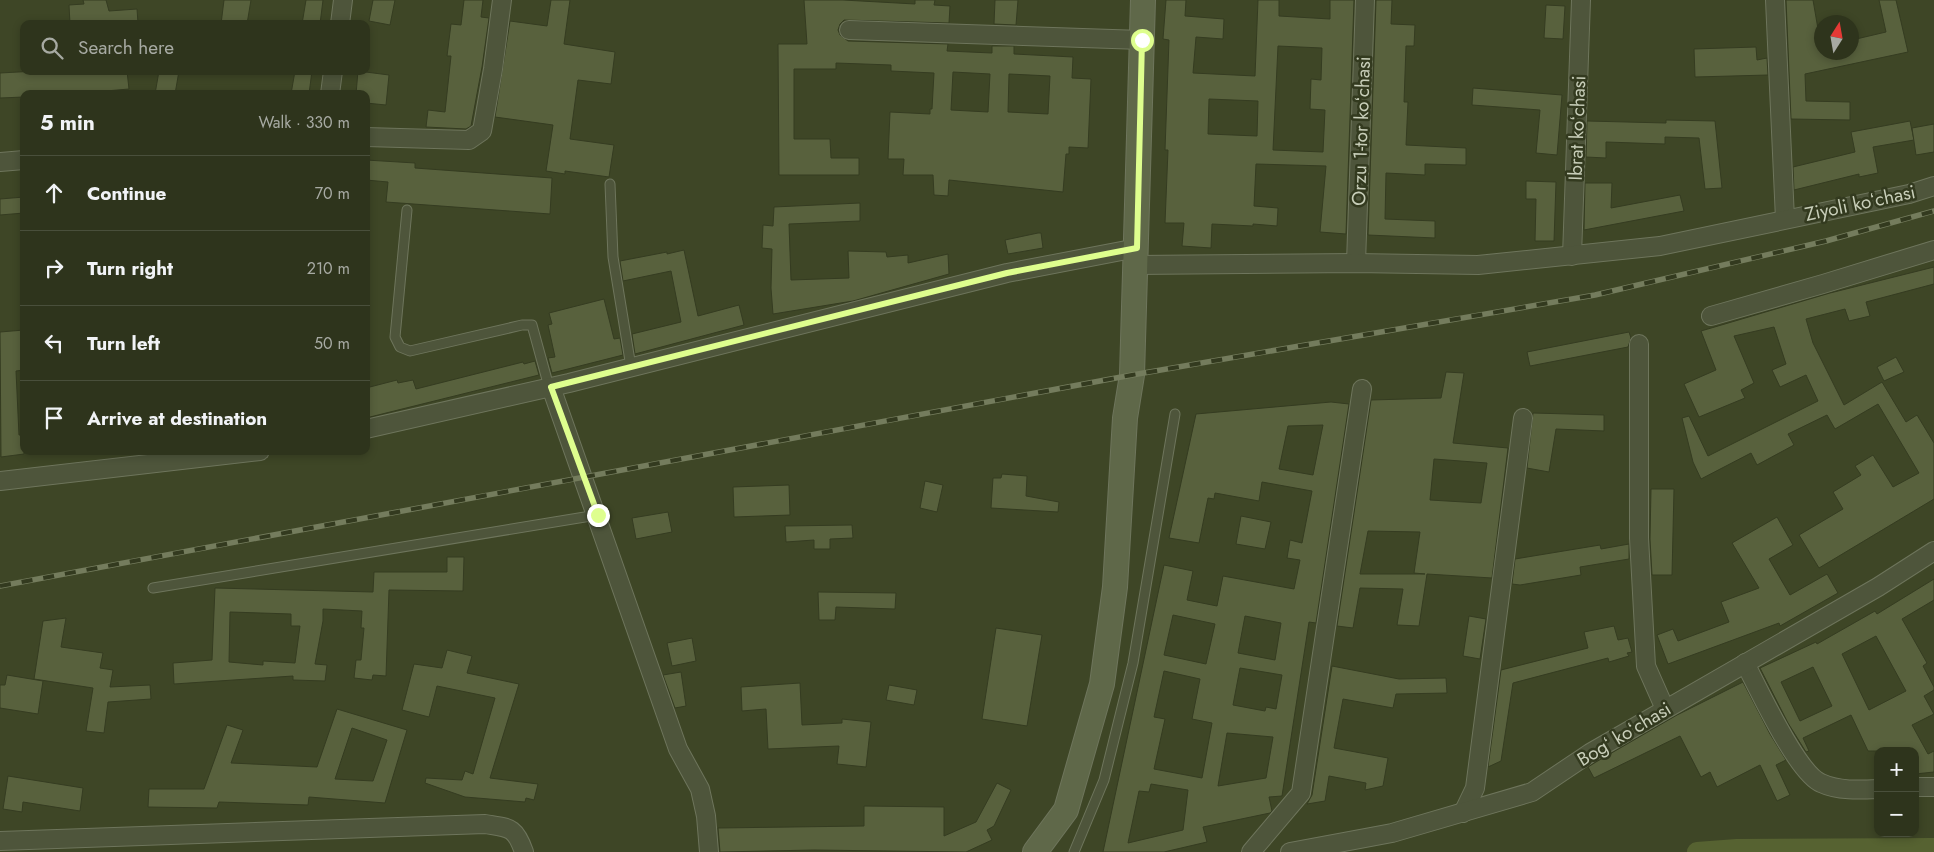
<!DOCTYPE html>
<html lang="en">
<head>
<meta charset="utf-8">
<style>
  body { margin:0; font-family:Jost,sans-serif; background:#3a3f29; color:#f1f3f6 }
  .controls { position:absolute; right:15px; bottom:15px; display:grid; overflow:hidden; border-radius:10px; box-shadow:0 2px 8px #0003 }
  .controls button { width:45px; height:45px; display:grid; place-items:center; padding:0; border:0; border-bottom:1px solid #494f3b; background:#2e341c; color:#f1f3f6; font:25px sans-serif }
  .compass { position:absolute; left:1814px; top:15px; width:45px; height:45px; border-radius:50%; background:#2e341c; box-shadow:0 2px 8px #0003; rotate:11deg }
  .stop { position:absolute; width:15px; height:15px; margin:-11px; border:4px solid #defe8e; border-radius:50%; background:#fff }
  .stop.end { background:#defe8e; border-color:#fff; box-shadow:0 1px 5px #0008 }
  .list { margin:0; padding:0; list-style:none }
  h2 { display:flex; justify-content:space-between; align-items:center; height:65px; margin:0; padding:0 20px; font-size:21px }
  h2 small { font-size:16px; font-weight:400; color:#a7aaa3 }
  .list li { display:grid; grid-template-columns:32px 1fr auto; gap:15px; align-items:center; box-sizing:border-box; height:75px; padding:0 20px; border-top:1px solid #494f3b }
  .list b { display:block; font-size:19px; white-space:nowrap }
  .list em { font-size:16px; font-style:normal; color:#a7aaa3 }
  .icon { flex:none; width:28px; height:28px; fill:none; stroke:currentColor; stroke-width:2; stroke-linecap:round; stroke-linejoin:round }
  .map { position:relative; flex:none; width:1934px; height:852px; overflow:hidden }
  .search { position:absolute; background:#2e341c; box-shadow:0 2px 8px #0003; left:20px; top:20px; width:350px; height:55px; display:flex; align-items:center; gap:12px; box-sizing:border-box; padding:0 18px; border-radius:10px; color:#a7aaa3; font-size:19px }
  .panel { position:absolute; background:#2e341c; box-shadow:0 2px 8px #0003; left:20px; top:90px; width:350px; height:365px; border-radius:10px }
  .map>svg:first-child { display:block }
</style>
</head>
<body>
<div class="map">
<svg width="1934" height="852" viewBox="0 0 1934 852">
  <rect width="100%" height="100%" fill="#3e4626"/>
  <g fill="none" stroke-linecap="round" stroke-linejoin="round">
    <path stroke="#566231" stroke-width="20" d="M1697,852L1737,849L1934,848"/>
  </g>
  <g fill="#58613d" stroke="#353c21" fill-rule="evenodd">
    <path d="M83,0H106L109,11L137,9L138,23L70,24L69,5L84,4Z"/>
    <path d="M224,0H251L247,24H221Z"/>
    <path d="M306,0H323L320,24H302Z"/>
    <path d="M373,0H395L390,25L369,21Z"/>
    <path d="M464,0H483L481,17L489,18L482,67L471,126L466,129L426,127L428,110L445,112L451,56H447L451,24L461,25Z"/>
    <path d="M551,0H570L564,44L615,52L611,84L578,80L570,139L614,145L609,177L565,171V174L546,171L553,125L495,117L510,21L547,26Z"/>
    <path d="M804,0H843L915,4V0H935L934,5L950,6L949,23L844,20L840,24L838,30L840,35L848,41L948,44L947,51L992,53V46H1014V54L1073,57L1072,78L1091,79L1088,148L1069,147V154H1066L1063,192L949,180L948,196L934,195L933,175H903L904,159H888L890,112L930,114V109H932L934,73L891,71V65L836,63V69H794V139H830L831,158H859V175H779L778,44H807ZM953,72L990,74L988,112L951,110ZM1009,74L1050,76L1048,114L1008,112Z"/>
    <path d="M995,0H1018L1016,25L994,24Z"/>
    <path d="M1166,0H1186L1185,16L1224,19L1223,39L1196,37L1193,73L1255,76L1258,0H1279V16L1330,19V0H1354L1346,234L1320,232L1326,166L1256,164L1254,206L1278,208L1277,226L1253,224V226L1212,224L1211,248L1182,246L1184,223H1165L1168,150H1165L1169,40L1163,39ZM1278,46L1322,48L1321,80L1311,79L1310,109L1325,110L1323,152L1273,150ZM1209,99L1258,101L1257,136L1208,134Z"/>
    <path d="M1376,0H1392L1391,24L1415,25L1414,46H1406L1404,102H1408L1406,145L1466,148V165L1425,164V175L1386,173L1385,219L1435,221V238L1368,235Z"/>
    <path d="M1786,0H1813L1822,52H1852V40L1886,32L1879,0H1896L1908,52L1805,74L1806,101L1850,102V120L1791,119Z"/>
    <path d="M1546,5L1565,6L1563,39L1544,38Z"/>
    <path d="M1756,47L1757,60L1767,58L1768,75L1695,77L1694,49Z"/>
    <path d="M36,71H127L129,89L71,94H24V97L0,98V73Z"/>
    <path d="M159,71H179L175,94H155Z"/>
    <path d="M295,71H312L309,94H291Z"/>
    <path d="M358,71L389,75L386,105L366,103V94H356Z"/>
    <path d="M1473,88L1562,95L1557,155L1536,153L1540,110L1472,105Z"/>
    <path d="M1666,120L1715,121L1722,188L1705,189L1699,138L1665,137V144L1606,142V158L1586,157L1587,121L1666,123Z"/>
    <path d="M1910,121L1914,140L1873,147L1878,173L1859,177V174L1794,190L1793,167L1855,152L1851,132Z"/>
    <path d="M1934,124V152L1916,155L1912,128Z"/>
    <path d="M366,160L415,163V168L552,178L550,214L386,202L388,182L366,180Z"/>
    <path d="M1526,181L1556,182L1554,241H1535L1536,199H1526Z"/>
    <path d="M1585,183H1612L1611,208L1680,195L1684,211L1584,230Z"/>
    <path d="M24,197V213L0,215V199Z"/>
    <path d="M860,203V221L789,224L791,280L849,278L848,251L886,252L887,257L908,255V263L948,254L949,274L853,301L773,314L771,288L772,249L762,248L763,225L773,226L774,207Z"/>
    <path d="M1038,233H1041L1043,248L1008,254L1005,240Z"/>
    <path d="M684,250L698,316L739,305L744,325L635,354L632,334L681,322L671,271L623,281L620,261L667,252V254Z"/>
    <path d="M1934,267V284L1866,302L1870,316L1849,321L1845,309L1806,319L1813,343L1844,405L1882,382L1906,422L1917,415L1934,443V499L1819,568L1799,535L1843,509L1833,492L1861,475L1855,466L1873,455L1893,487L1919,473L1878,404L1835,429L1827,415L1788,434L1794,445L1757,465L1751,453L1701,479L1693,462L1682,418L1689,416L1708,456L1818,401L1806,375L1780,387L1772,370L1786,364L1774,327L1734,336L1754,383L1741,390L1745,398L1699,417L1684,384L1716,370L1701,331L1830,293Z"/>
    <path d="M604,299L614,339L620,338L623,355L552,373L548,358L555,357L548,325L552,324L549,313Z"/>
    <path d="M24,330V370L16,371L19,435H24V454L1,457L0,332Z"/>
    <path d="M1629,332L1631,338L1628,347L1530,366L1527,352Z"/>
    <path d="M1896,357L1904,372L1884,381L1877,367Z"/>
    <path d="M535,361L539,375L366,418V388L397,380L398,383L413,380L416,389L523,362L524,364Z"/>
    <path d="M1446,372L1464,373L1453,443L1508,448L1492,578L1427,574L1419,626L1397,625L1403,589L1360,588L1353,628L1337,626L1371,400L1441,398ZM1434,459L1487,463L1481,503L1430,500ZM1368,531L1420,532L1414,573L1425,574H1360Z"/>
    <path d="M1331,402L1349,404L1316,623L1309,622L1282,796L1269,797L1272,811L1270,813L1203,827L1207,842L1164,852H1103L1164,565L1193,571L1187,600L1217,606L1223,576L1294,589L1300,560L1287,558L1290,540L1302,543L1312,491L1262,482L1259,501L1215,493L1214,499L1208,498L1199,543L1169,538L1196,414ZM1323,425L1313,475L1279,469L1288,426ZM1173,615L1215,624L1206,664L1164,655ZM1245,616L1281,623L1275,660L1238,653ZM1240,668L1282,675L1276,709L1266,707L1265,711L1233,705ZM1164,671L1200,679L1192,719L1212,723L1202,778L1154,769L1165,719L1154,717ZM1227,733L1273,737L1266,778L1218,786ZM1151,784L1188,790L1183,830L1128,843L1139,791L1149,792Z"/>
    <path d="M1533,413L1604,415V431L1556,429L1549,472L1527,468Z"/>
    <path d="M1002,474L1027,476L1026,496L1059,502L1058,512L991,508L993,478H1001Z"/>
    <path d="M925,481L943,485L937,512L920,508Z"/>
    <path d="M789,485L790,515L734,517L733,487Z"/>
    <path d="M1651,489H1674L1672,575H1652L1650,539Z"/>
    <path d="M668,512L672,532L636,539L632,518Z"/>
    <path d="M1241,516L1271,522L1265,549L1236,544Z"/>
    <path d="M1777,517L1793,545L1769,559L1790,595L1827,574L1838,593L1780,626L1779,623L1668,664L1657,635L1673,629L1678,641L1729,622L1721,602L1759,588L1732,543Z"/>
    <path d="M852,525L853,538L830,539V549H814V540L786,542L785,526Z"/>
    <path d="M1629,544V559L1580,567L1581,575L1520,585L1512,584L1515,559L1600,545L1601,549Z"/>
    <path d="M447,557H464L463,591L389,590L386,676L373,675L372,680L354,678L356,660H361L364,628H361L362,611L323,609V621L315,664L327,665L325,681L293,680V676L174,684L173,663L212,660L215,588L373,592L374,572H447ZM230,612L291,614V626H300L295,663L263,661V665L229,662Z"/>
    <path d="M1934,579V600L1902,619L1927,663L1923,666L1934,687V690L1924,696L1934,714L1912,725L1928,754L1934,751V772L1915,774V751H1868L1851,715L1803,738L1809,751L1806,752L1788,723L1760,668L1816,642L1817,644L1875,611L1877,614ZM1876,636L1906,691L1869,710L1842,654ZM1813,667L1832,706L1800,721L1781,682Z"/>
    <path d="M818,592L896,593L895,609L836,607L835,620H819Z"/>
    <path d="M1469,616L1486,619L1480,659L1463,656Z"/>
    <path d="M66,618L61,647L103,653L100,668L113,670L110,687L150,685L151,699L108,702L104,733L86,731L93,688L34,679L43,621Z"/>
    <path d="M1614,626L1618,640L1628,638L1632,652L1627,653L1629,656L1609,662L1608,658L1513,683L1501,761L1488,767L1501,670L1588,648L1584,632Z"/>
    <path d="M996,628L1042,635L1027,726L982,719Z"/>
    <path d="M692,638L696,661L672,666L667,643Z"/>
    <path d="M447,650L472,656L467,673L519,684L490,778L538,784L534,800L526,798L525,802L465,797L425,783L426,778L462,780L465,771L473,774L495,698L437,686L429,717L402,710L414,664L442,668Z"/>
    <path d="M1332,666L1399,679L1446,678L1447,693L1396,694L1393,708L1343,699L1334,748L1388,758L1383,786L1365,790L1366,783L1329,776L1325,801L1307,804L1312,795Z"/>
    <path d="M681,672L686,706L675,708L663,675Z"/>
    <path d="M7,675L43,681L38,714L0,708V685H5Z"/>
    <path d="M1743,682L1770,734L1786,760L1776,765L1790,795L1777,801L1760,765L1717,787L1710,772L1701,777L1680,736L1594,778L1588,767L1596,762L1677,715Z"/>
    <path d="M800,683L802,725L842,723V719L871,722L866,767L837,764L839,746L768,749L766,709L742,711L741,687Z"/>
    <path d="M889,685L917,690L914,705L886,700Z"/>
    <path d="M337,709L407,730L385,803L309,797L308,805L219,802L217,808L148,807L149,789H204L227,725L243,730L231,763L317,767ZM352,728L387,740L373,781L335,779Z"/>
    <path d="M8,776L83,788L80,811L23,802L22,812L3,809Z"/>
    <path d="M997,783L1011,790L994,826L987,830L992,840L966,852L814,850L720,852L718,828L864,826V806L944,807V836L976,822Z"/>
  </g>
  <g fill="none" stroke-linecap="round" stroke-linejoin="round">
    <defs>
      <g id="lane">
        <path d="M610,184L613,257L631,367"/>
        <path d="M407,210L395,337L400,347L410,351L522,325H532L549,387"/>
        <path d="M153,588L597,515"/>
        <path d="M1074,852L1104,780L1133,663L1175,414"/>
      </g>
      <g id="street">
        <path d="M1775,0L1785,219"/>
        <path d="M340,24L343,0"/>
        <path d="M849,30L1142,40"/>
        <path d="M330,94L333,71"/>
        <path d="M366,137L469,140L482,131L493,69L502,0"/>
        <path d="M0,162L24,160"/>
        <path d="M1572,256L1581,0"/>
        <path d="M1356,263L1365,0"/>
        <path d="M1136,265L1356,263L1478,265L1660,246L1909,194L1934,186"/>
        <path d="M1711,316L1823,284L1934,250"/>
        <path d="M1639,344V538L1646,666L1665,709"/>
        <path d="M551,387L678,749L700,789L706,816L709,852"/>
        <path d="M366,429L569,383L1007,273L1137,248"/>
        <path d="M0,481L260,451"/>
        <path d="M1745,663C1758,688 1797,773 1821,783C1838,791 1859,790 1878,789"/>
        <path d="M1915,787H1934"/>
        <path d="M1463,813L1475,788L1523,418"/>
        <path d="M0,841L485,824C509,828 515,826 524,852"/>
        <path d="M1251,852L1301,793L1362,389"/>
        <path d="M1290,852L1392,833L1532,792L1590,753L1878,587L1934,551"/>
      </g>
      <path id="secondary" d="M1035,852L1066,810L1102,684L1115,587L1125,418L1132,375L1143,0"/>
    </defs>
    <use href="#lane" stroke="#6e755c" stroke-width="11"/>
    <use href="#street" stroke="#6e755c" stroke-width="20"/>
    <use href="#secondary" stroke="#6e755c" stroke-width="26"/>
    <use href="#lane" stroke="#4e553b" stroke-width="9"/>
    <use href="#street" stroke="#4e553b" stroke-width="18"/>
    <use href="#secondary" stroke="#5f6849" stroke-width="24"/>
    <defs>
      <path id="rail" d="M0,586L1132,375L1595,295L1826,241L1934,211"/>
    </defs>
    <use href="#rail" stroke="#747c5d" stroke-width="5.5"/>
    <use href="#rail" stroke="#333a1f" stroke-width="4" stroke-dasharray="11" stroke-linecap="butt"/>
  </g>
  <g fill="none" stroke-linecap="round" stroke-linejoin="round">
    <path stroke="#defe8e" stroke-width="6" d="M598,515L551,387L1007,273L1137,248L1142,40"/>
  </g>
  <g text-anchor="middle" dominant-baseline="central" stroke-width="5" stroke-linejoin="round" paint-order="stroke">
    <g font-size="19" fill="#c8ceb9" stroke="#333a1f">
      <text transform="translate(1577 128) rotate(-88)">Ibrat koʻchasi</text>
      <text transform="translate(1361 131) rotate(-88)">Orzu 1-tor koʻchasi</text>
      <text transform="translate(1860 203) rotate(-12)">Ziyoli koʻchasi</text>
      <text transform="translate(1624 734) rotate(-31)">Bogʻ koʻchasi</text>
    </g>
  </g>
</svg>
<div class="controls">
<button>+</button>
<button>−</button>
</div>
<svg class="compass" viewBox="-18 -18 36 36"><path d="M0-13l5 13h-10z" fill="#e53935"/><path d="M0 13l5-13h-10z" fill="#a7aaa3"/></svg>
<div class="stop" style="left:1142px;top:40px"></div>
<div class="stop end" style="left:598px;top:515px"></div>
<div class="search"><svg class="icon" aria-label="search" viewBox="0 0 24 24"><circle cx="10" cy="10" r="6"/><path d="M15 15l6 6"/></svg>Search here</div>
<section class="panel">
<h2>5 min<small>Walk · 330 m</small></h2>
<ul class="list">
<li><svg class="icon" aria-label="ahead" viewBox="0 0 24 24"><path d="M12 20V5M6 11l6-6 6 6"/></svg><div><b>Continue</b></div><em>70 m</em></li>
<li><svg class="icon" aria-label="right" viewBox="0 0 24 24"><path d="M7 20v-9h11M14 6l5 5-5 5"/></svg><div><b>Turn right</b></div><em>210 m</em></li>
<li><svg class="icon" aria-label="left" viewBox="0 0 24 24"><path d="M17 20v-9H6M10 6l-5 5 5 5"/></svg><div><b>Turn left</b></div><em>50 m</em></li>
<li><svg class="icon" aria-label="arrive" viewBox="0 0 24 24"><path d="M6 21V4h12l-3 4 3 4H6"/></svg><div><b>Arrive at destination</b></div></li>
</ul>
</section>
</div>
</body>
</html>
